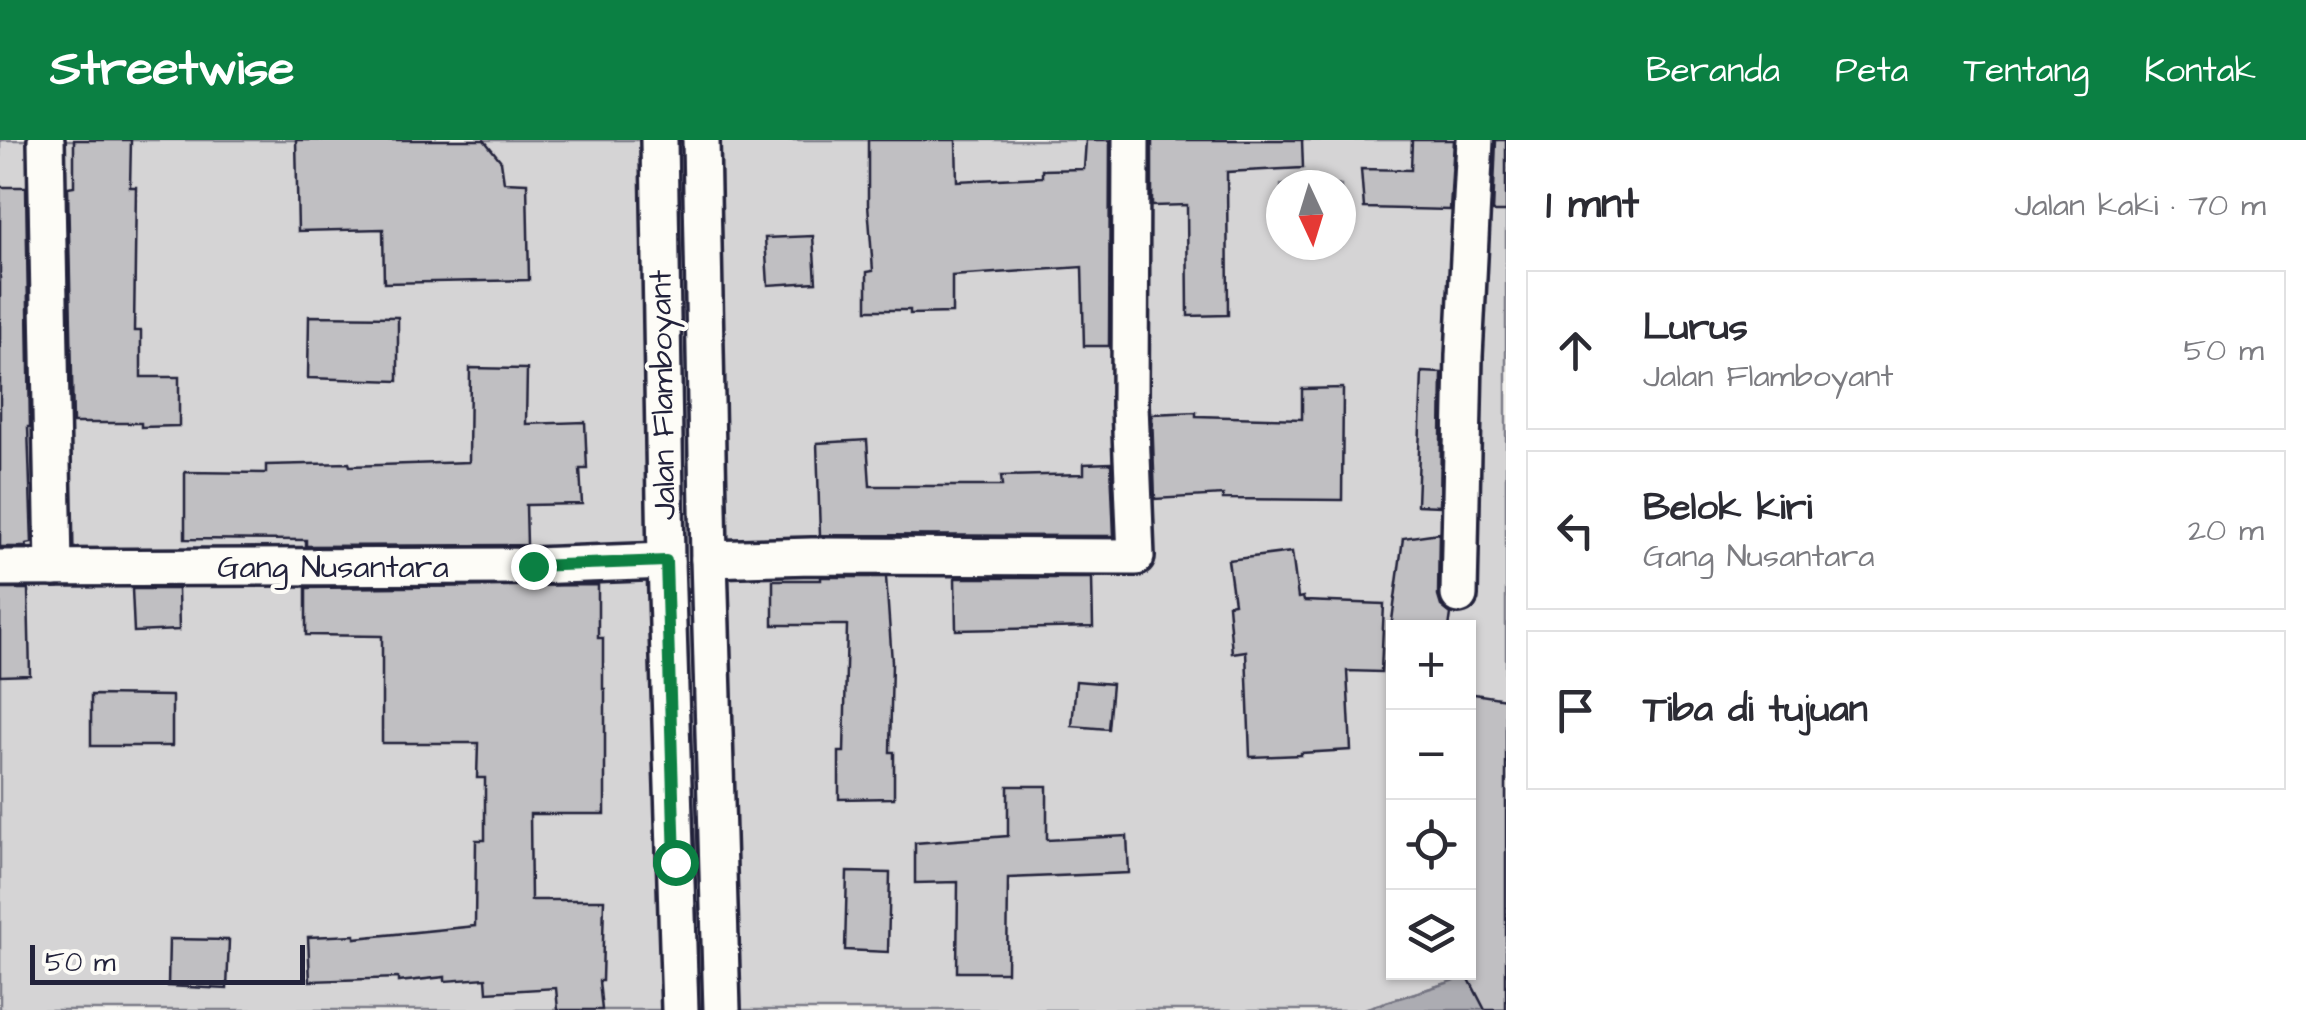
<!DOCTYPE html>
<html lang="id">
<head>
<meta charset="utf-8">
<style>
  body { margin:0; font-family:"Architects Daughter",sans-serif; background:#f7f7f7; color:#2b2b33 }
  .controls { position:absolute; right:30px; bottom:30px; display:grid; overflow:hidden; border-radius:0px; box-shadow:0 2px 8px #0004 }
  .controls button { width:90px; height:90px; display:grid; place-items:center; padding:0; border:0; border-bottom:2px solid #e1e1e2; background:#fff; color:#2b2b33; font:50px sans-serif }
  .compass { position:absolute; left:1266px; top:30px; width:90px; height:90px; border-radius:50%; background:#fff; box-shadow:0 2px 8px #0004; rotate:176deg }
  .scale { position:absolute; left:30px; bottom:25px; width:275px; box-sizing:border-box; padding-left:10px; border:5px solid #22223b; border-top:0; font-size:28px; line-height:35px; white-space:nowrap; color:#22223b; -webkit-text-stroke:8px #fdfcf7; paint-order:stroke }
  .stop { position:absolute; width:30px; height:30px; margin:-22px; border:8px solid #0b8043; border-radius:50%; background:#fff }
  .stop.end { background:#0b8043; border-color:#fff; box-shadow:0 2px 10px #0008 }
  .list { margin:0; padding:0; list-style:none }
  h2 { display:flex; justify-content:space-between; align-items:center; height:130px; margin:0; padding:0 40px; font-size:42px }
  h2 small { font-size:32px; font-weight:400; color:#7c7c81 }
  .list li { display:grid; grid-template-columns:65px 1fr auto; gap:30px; align-items:center; box-sizing:border-box; height:160px; margin:0 20px 20px; padding:0 20px; border:2px solid #e1e1e2; border-radius:0px }
  .list b { display:block; font-size:38px; white-space:nowrap }
  .list p { margin:0; font-size:32px; white-space:nowrap; color:#7c7c81 }
  .list em { font-size:32px; font-style:normal; color:#7c7c81 }
  .icon { flex:none; width:55px; height:55px; fill:none; stroke:currentColor; stroke-width:2; stroke-linecap:round; stroke-linejoin:round }
  .map { position:relative; flex:none; width:1506px; height:870px; overflow:hidden }
  header { display:flex; align-items:center; gap:60px; box-sizing:border-box; height:140px; padding:0 50px; background:#0b8043; color:#fff }
  header strong { font-size:48px }
  nav { display:flex; gap:55px; margin-inline-start:auto; font-size:35px }
  main { display:flex }
  aside { flex:1; background:#fff }
  .map>svg:first-child { display:block }
</style>
</head>
<body>
<header>
<strong>Streetwise</strong>
<nav><a>Beranda</a><a>Peta</a><a>Tentang</a><a>Kontak</a></nav>
</header>
<main>
<div class="map">
<svg width="1506" height="870" viewBox="0 0 1506 870">
  <rect width="100%" height="100%" fill="#f4f3ef"/>
  <filter id="ink" filterUnits="userSpaceOnUse"><feTurbulence type="fractalNoise" baseFrequency=".01" numOctaves="2"/><feDisplacementMap in="SourceGraphic" scale="20" xChannelSelector="R" yChannelSelector="G"/><feConvolveMatrix kernelMatrix="1 2 1 2 8 2 1 2 1" color-interpolation-filters="sRGB"/></filter>
  <g filter="url(#ink)">
    <path fill="#d5d4d5" stroke="#7c7b88" stroke-width="2.5" fill-rule="evenodd" d="M0,0H1506V821L1447,843L1361,870H0ZM1281,45H1341V105H1281ZM1394,488H1468V832H1394Z"/>
    <path fill="#acacb2" stroke="#757582" stroke-width="2.5" d="M1506,821V870H1361L1447,843Z"/>
    <g fill="#c0bfc2" stroke="#22223b" stroke-width="2.5">
      <path d="M74,0H131L130,47H136L134,191H141V237H179V286L141,287V283H73L68,47L74,46Z"/>
      <path d="M296,0H484L501,21L504,42L527,43L529,140L384,143L383,89L298,91Z"/>
      <path d="M868,0H956L957,41L1042,37V30L1084,29L1086,0H1110L1109,206H1084L1082,127L952,136V173L910,174V170H867V132L873,131L868,64Z"/>
      <path d="M1152,0H1302L1303,28L1227,32L1228,175L1188,176L1187,65L1152,66Z"/>
      <path d="M1412,0H1454L1450,70L1364,68L1361,29L1411,30Z"/>
      <path d="M1496,0H1506V72H1493Z"/>
      <path d="M0,47H26L30,287H28L32,403L26,404L27,407H0Z"/>
      <path d="M813,96L816,142L768,145L765,98Z"/>
      <path d="M309,176L398,177V241L308,238Z"/>
      <path d="M470,228L527,229L526,284L585,282L587,329H580L582,364L526,365L527,405L306,406V400L185,399V332L266,333V325L349,323L350,326L469,322Z"/>
      <path d="M1422,232L1442,233L1440,366L1417,365Z"/>
      <path d="M1343,248L1342,360L1223,359V355L1155,359L1152,274L1196,272V276L1302,279V249Z"/>
      <path d="M867,300L870,346H1002L1001,336L1084,334V324L1111,323L1114,396L820,395L817,303Z"/>
      <path d="M1439,393L1438,456L1441,466L1451,474L1449,488H1391L1403,398Z"/>
      <path d="M1292,412L1298,458L1303,457L1304,461L1384,464L1381,532L1347,531L1351,610L1301,613V615L1250,617L1246,511L1232,513L1228,464L1234,463L1228,420Z"/>
      <path d="M821,437H886L892,522L890,612H894V658L839,659V612H844L847,485H773V440H821Z"/>
      <path d="M955,438H1092L1093,487L956,490Z"/>
      <path d="M598,445V498H603V549H605V674H530L531,760H604L602,841H599L602,870H558L556,848L487,852L486,838L445,841V837L398,842V838L310,841L308,797L355,795V798L475,786L476,700H485V638H477L478,603H382V496L306,495V448Z"/>
      <path d="M0,449H28L30,535L0,536Z"/>
      <path d="M132,449H178L179,490L134,492Z"/>
      <path d="M1076,541L1112,544L1108,589L1072,586Z"/>
      <path d="M1468,553L1506,559V870H1485L1468,837Z"/>
      <path d="M91,555L172,556V606H91Z"/>
      <path d="M1008,646H1047V700L1127,696L1129,733L1008,738L1007,832H957L958,742L915,743V703L1008,696Z"/>
      <path d="M847,732L890,733L888,812L845,810Z"/>
      <path d="M169,799L229,800L227,849L168,846Z"/>
    </g>
    <g fill="none" stroke-linecap="round" stroke-linejoin="round">
      <defs>
        <g id="minor">
          <path d="M46,0L54,428"/>
          <path d="M659,0L666,421L680,870"/>
          <path d="M701,0L709,419L722,870"/>
          <path d="M709,419L812,416L1136,417L1130,265L1131,0"/>
          <path d="M0,428L533,426L666,421"/>
          <path d="M1459,455L1464,216L1475,0"/>
        </g>
      </defs>
      <use href="#minor" stroke="#22223b" stroke-width="42"/>
      <use href="#minor" stroke="#fdfcf7" stroke-width="35"/>
    </g>
  </g>
  <g fill="none" stroke-linecap="round" stroke-linejoin="round" filter="url(#ink)">
    <path stroke="#0b8043" stroke-width="12" d="M533,426L666,421L675,722"/>
  </g>
  <g text-anchor="middle" dominant-baseline="central" stroke-width="8" stroke-linejoin="round" paint-order="stroke">
    <g font-size="32" fill="#22223b" stroke="#fdfcf7">
      <text transform="translate(663 255) rotate(-91)">Jalan Flamboyant</text>
      <text x="333" y="427">Gang Nusantara</text>
    </g>
  </g>
</svg>
<div class="controls">
<button>+</button>
<button>−</button>
<button><svg class="icon" aria-label="locate" viewBox="0 0 24 24"><circle cx="12" cy="12" r="6"/><path d="M12 2v4M12 18v4M2 12h4M18 12h4"/></svg></button>
<button><svg class="icon" aria-label="layers" viewBox="0 0 24 24"><path d="M12 4l9 5-9 5-9-5zM3 14l9 5 9-5"/></svg></button>
</div>
<svg class="compass" viewBox="-18 -18 36 36"><path d="M0-13l5 13h-10z" fill="#e53935"/><path d="M0 13l5-13h-10z" fill="#7c7c81"/></svg>
<div class="scale">50 m</div>
<div class="stop" style="left:675px;top:722px"></div>
<div class="stop end" style="left:533px;top:426px"></div>
</div>
<aside>
<h2>1 mnt<small>Jalan kaki · 70 m</small></h2>
<ul class="list">
<li><svg class="icon" aria-label="ahead" viewBox="0 0 24 24"><path d="M12 20V5M6 11l6-6 6 6"/></svg><div><b>Lurus</b><p>Jalan Flamboyant</p></div><em>50 m</em></li>
<li><svg class="icon" aria-label="left" viewBox="0 0 24 24"><path d="M17 20v-9H6M10 6l-5 5 5 5"/></svg><div><b>Belok kiri</b><p>Gang Nusantara</p></div><em>20 m</em></li>
<li><svg class="icon" aria-label="arrive" viewBox="0 0 24 24"><path d="M6 21V4h12l-3 4 3 4H6"/></svg><div><b>Tiba di tujuan</b></div></li>
</ul>
</aside>
</main>
</body>
</html>
